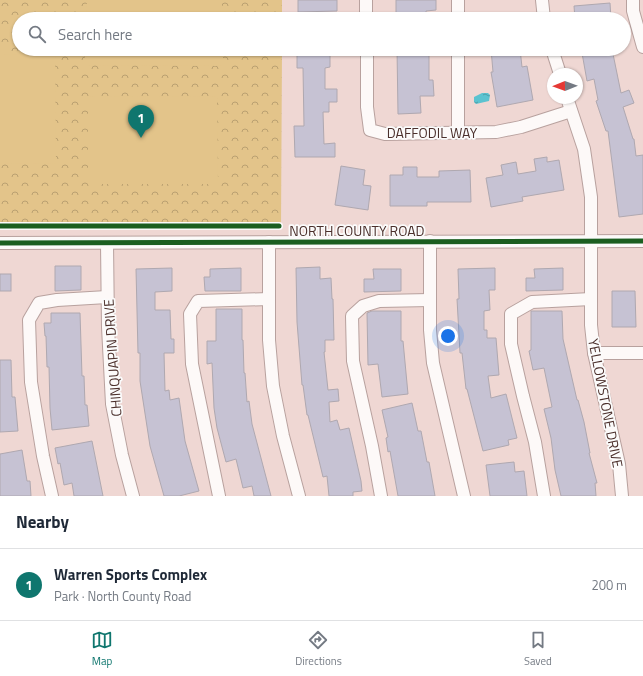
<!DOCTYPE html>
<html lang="en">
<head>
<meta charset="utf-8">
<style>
  body { margin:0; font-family:"Titillium Web",sans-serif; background:#f6f6f7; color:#1f2937 }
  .compass { position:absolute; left:547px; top:68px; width:36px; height:36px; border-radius:50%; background:#fff; box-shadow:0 1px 3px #0004; rotate:269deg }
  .you { position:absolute; left:448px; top:336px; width:14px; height:14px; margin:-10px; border:3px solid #fff; border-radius:50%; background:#1a73e8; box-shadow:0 0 0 6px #1a73e833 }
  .badge { display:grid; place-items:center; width:26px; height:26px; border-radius:50%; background:#0f766e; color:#fff; font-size:13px; font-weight:700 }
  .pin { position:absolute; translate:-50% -33px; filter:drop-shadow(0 1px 2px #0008) }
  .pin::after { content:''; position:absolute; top:21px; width:14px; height:12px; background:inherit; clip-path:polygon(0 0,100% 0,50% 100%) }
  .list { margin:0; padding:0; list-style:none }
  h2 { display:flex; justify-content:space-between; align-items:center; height:52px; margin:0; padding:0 16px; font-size:17px }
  h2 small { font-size:13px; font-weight:400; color:#747a83 }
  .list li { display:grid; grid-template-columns:26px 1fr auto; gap:12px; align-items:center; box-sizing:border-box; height:72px; padding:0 16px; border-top:1px solid #e0e1e3 }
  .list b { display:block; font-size:15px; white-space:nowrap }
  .list p { margin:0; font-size:13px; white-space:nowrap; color:#747a83 }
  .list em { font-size:13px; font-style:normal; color:#747a83 }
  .icon { flex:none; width:22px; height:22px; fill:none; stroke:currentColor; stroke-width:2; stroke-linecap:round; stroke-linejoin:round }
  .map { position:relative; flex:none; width:643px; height:496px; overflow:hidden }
  .search { position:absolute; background:#fff; box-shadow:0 1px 3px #0004; left:12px; right:12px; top:12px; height:44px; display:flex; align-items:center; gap:10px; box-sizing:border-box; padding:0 14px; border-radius:22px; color:#747a83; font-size:15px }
  .sheet { height:124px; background:#fff }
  nav { display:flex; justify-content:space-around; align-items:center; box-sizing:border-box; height:56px; border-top:1px solid #e0e1e3; background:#fff; font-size:11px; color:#747a83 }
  nav a { display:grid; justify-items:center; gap:2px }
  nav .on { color:#0f766e }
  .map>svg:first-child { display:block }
</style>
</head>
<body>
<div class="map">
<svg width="643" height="496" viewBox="0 0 643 496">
  <defs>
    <pattern id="park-crowns" width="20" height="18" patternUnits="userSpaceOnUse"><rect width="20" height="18" fill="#e3c48a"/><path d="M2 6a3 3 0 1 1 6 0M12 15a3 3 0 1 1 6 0" fill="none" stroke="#baa071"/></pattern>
    <pattern id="water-ripples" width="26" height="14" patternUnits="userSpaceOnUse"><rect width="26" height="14" fill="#5bc3d0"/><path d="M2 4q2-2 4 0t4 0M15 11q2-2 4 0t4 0" fill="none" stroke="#4d9fa9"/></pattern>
  </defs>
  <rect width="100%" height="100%" fill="#efd7d3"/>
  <path fill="url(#park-crowns)" d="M0,0H282V19H19V49H282L281,228L0,229Z"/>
  <g fill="#e3c48a">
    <path d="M87,0H222V19H86Z"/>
    <path d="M85,49H223V66L85,65Z"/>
    <path d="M55,54L56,164L0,163V55Z"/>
    <path d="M217,96L218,184H88V97Z"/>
  </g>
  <path fill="url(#water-ripples)" d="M482,93H488L490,95L489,101L476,104L474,102V97Z"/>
  <g fill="#c6c2d3" stroke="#afa8b0">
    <path d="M298,0H337V11L298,12Z"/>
    <path d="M396,0H436V10L426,11V19H396Z"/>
    <path d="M610,3L611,19H575L574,6Z"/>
    <path d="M297,49H330V67L325,68V89H337V102H329V112H323L324,144L335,143V157H295L294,126H304L303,68H297Z"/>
    <path d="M397,49H429V80H433L434,96H420L421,113L398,114Z"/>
    <path d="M491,49H520L522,67L527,66L533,100L497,107L491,72H493Z"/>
    <path d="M604,49H612L621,93L629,90L634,103L623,107L633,139H634L636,156L643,155V214L619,217L608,131H606L596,101L598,100L594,79L587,81L582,53Z"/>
    <path d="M547,157V162L559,160L564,190L522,197L523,201L491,207L486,178L503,175L501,165L516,162L518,174L536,171L534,159Z"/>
    <path d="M341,166L365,170L363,185L371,186L368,210L335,205Z"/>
    <path d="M403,167H417V177H439V171L470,170L471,202H427V206H390V175H403Z"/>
    <path d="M55,266H81V290L55,291Z"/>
    <path d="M320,267V279L331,278L332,299H333L334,340H325V352H324L328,390L338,389L339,401L329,402L330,422L337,420L340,430L349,428L361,481L362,491L353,492V496H329L327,476L323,477L308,415H307L303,385H302L297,322L296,268Z"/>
    <path d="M172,268V291L155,292V310H170L171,339H174V353H164L165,391L169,390L170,400L179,398L185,441L199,491L179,496H164L150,446L140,381V353H138L136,269Z"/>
    <path d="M241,268V291H205L204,277H210V269Z"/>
    <path d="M495,268V290H489L490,310L484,311V330H487V338H496L499,375L488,376L491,398L506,394L517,438L508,440L509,445L483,451L467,389H466L462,353H460L457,299H459L458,269Z"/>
    <path d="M563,268V290L526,291V278H535L534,269Z"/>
    <path d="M373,269H401V291L364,292V279H374Z"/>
    <rect x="0" y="274" width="11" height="17"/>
    <path d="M612,291H635L636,327H612Z"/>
    <path d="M216,309H242V340H243L244,373H245L247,402L249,401L252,424L271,496H254L252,486L243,488L236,459L226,462L217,428L214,408L212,363L207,364V341H216Z"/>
    <path d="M372,311H401V341H403L408,394L382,397L378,364L368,365L367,313Z"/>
    <path d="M531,311H562L563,339L577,400H578L584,422L590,453H589L597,483H595L596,496H561L555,470L551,438L544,409L552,407L544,368L533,370L529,351L531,350Z"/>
    <path d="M51,313H80L82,376H84L85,405H87L89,426L52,430L50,408L49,367H47L46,336H45L44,323H51Z"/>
    <path d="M0,360H11L12,397H15L18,431L0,432Z"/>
    <path d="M412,403L418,431H421L427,462H429L435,496H398L390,451L388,452L386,438L388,437L382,410Z"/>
    <path d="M92,441L103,496H74L72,483L64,485L60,463L58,464L55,448Z"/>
    <path d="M22,450L27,481H30L31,496H0V454Z"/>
    <path d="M514,462L515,472L524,471L527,496H490L486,465Z"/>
  </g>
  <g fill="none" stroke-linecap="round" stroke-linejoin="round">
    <defs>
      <g id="minor">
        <path d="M366,0V19"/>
        <path d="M542,0L544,19"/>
        <path d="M633,0V11L643,47"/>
        <path d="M458,19V0"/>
        <path d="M367,49V107L370,130L385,134L496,132L521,127L571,111"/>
        <path d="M552,49L560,74"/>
        <path d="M567,98L584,149L591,197V325L594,353L619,464L622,496"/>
        <path d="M458,133V49"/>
        <path d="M430,241V330L433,363L464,496"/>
        <path d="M269,242V340L273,386L283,436L299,496"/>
        <path d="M0,243L643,241"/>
        <path d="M107,243L108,327L112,404L122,455L133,496"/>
        <path d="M594,353H643"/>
        <path d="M52,496L43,456L31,382L29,320L39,303L57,300L107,297"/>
        <path d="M219,496L192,364L190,314L198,301L269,299"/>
        <path d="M381,496L372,446L353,361L352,316L363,306L379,301L430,300"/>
        <path d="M544,496L535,442L523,396L511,344V314L532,302L591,299"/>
      </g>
    </defs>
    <use href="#minor" stroke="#b8a19e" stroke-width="14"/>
    <use href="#minor" stroke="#fdf9f8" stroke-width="12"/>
    <defs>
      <g id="cycleway">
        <path d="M0,226H279"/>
        <path d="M0,243L643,241"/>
      </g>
    </defs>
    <use href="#cycleway" stroke="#fbfbfb" stroke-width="8"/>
    <use href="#cycleway" stroke="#1b5e20" stroke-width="5"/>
  </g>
  <g text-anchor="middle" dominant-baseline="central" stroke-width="3.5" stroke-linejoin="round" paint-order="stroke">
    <g font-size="14" fill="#4b2f2b" stroke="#fbfbfb">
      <text x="432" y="132">DAFFODIL WAY</text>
      <text x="357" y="230">NORTH COUNTY ROAD</text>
      <text transform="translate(112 358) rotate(-94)">CHINQUAPIN DRIVE</text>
      <text transform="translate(606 403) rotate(79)">YELLOWSTONE DRIVE</text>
    </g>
  </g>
</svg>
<svg class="compass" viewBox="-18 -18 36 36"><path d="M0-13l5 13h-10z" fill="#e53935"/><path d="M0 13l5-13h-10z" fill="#747a83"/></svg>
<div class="you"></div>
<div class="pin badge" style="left:141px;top:138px">1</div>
<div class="search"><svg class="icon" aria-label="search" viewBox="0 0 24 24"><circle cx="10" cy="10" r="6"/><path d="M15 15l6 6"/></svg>Search here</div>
</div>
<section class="sheet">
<h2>Nearby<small></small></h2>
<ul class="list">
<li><span class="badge">1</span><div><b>Warren Sports Complex</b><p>Park · North County Road</p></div><em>200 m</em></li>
</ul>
</section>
<nav>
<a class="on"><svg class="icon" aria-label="map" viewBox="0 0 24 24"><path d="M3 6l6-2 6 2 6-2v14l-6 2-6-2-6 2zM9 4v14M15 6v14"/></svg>Map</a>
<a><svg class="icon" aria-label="directions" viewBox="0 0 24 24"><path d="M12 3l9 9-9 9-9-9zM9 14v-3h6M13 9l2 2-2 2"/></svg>Directions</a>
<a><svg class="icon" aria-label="saved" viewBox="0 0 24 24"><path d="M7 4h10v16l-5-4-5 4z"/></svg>Saved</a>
</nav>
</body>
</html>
